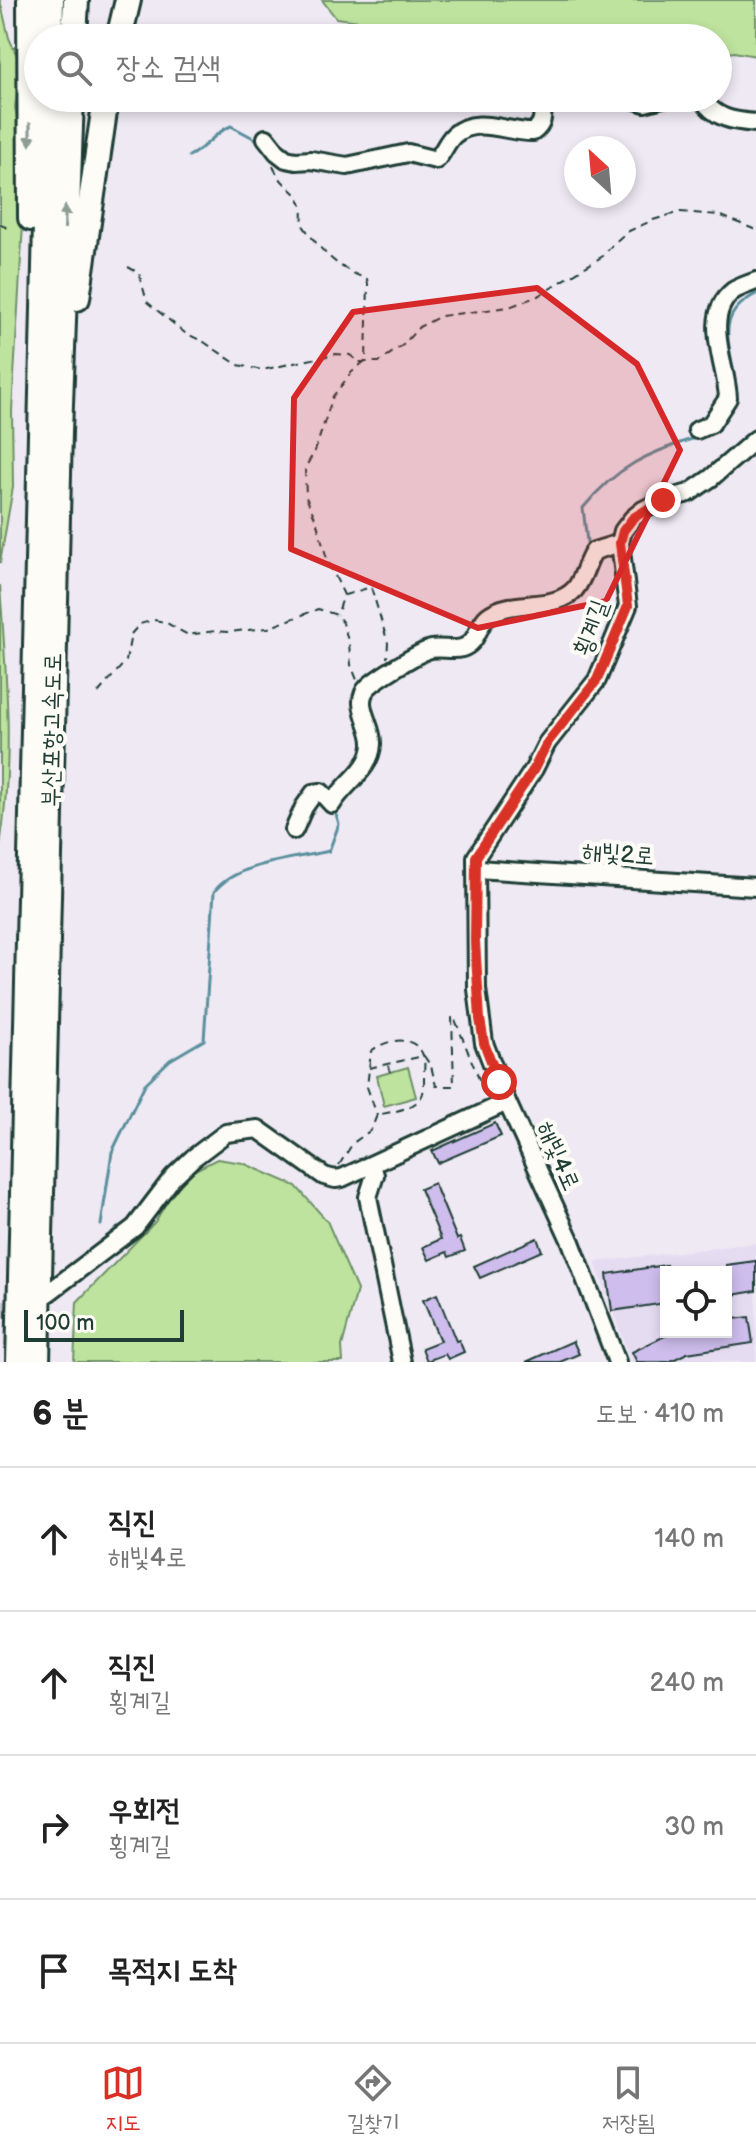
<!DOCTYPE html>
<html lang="ko">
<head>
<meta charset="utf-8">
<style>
  body { margin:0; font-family:"Balsamiq Sans","Poor Story",sans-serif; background:#f2f2f2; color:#222 }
  .controls { position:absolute; right:24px; bottom:24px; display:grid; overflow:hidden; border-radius:0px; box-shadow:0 4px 12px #0003 }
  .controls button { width:72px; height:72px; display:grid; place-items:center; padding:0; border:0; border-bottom:2px solid #e0e0e0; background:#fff; color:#222; font:40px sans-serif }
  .compass { position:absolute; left:564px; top:136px; width:72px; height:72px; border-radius:50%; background:#fff; box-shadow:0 4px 12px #0003; rotate:334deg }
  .scale { position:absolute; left:24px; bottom:20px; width:160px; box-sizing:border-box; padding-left:8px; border:4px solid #1f3d34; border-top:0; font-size:22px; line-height:28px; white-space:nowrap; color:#1f3d34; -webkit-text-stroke:6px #fdfcf7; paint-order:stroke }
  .stop { position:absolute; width:24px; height:24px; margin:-18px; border:6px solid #d93025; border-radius:50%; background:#fff }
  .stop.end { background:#d93025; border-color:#fff; box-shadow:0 2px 8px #0008 }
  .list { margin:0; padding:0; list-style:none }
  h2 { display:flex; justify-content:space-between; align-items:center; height:104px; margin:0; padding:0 32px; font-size:34px }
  h2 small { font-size:26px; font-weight:400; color:#767676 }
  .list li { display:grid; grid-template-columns:52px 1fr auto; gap:24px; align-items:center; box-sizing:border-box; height:144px; padding:0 32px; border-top:2px solid #e0e0e0 }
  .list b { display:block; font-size:30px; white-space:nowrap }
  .list p { margin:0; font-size:26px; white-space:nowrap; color:#767676 }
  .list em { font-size:26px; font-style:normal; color:#767676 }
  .icon { flex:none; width:44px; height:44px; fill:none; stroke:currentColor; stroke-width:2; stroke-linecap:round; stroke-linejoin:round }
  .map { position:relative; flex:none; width:756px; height:1362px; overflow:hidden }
  .search { position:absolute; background:#fff; box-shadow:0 4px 12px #0003; left:24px; right:24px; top:24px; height:88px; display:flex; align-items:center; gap:20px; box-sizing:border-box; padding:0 28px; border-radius:44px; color:#767676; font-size:30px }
  .sheet { height:680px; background:#fff }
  nav { display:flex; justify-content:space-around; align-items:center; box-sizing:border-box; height:112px; border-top:2px solid #e0e0e0; background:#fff; font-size:22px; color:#767676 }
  nav a { display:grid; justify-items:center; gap:4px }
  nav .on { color:#d93025 }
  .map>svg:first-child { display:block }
</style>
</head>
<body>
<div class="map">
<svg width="756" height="1362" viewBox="0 0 756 1362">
  <rect width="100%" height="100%" fill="#efe9f4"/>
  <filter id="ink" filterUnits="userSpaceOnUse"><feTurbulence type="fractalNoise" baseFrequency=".0125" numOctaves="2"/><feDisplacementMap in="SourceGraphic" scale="16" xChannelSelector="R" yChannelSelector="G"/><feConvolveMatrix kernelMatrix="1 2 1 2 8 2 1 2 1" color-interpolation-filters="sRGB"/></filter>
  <g filter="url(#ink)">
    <path fill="#e5dcf2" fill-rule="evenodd" d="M756,1243V1362H631L595,1262ZM666,1272H726V1332H666Z"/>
    <g fill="#bee39e" stroke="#6e9069" stroke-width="2">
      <path d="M0,0L9,38L21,65L15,107L26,173L12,410L13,487L0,563Z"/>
      <path d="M322,0H756V56L734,52L718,55V38H490L336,18Z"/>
      <path d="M0,585C6,673 14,757 0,846Z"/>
      <path d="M408,1067L416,1097L384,1106L377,1076Z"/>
      <path d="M217,1159L243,1163L296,1186L327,1221L357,1290L342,1346L343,1362H74L77,1302L155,1222L171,1195L193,1171Z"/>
    </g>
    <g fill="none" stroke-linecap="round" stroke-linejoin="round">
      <g stroke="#5a8f9c" stroke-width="3">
        <path d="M189,156C207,147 215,132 231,126L259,141"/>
        <path d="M735,391C736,350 708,319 756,294"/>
        <path d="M723,419L733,408L734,403"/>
        <path d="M588,550L583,508C617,466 648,453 698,437"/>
        <path d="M101,1225L112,1152L145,1084L170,1060L204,1040L214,892C235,863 294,859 329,851L339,824L336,814L340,806"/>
      </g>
    </g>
    <g fill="#cebded" stroke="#1f3d34" stroke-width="2">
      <path d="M495,1123L501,1136L438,1163L432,1151Z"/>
      <path d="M434,1183L457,1239L460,1238L465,1251L449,1257L447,1252L429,1260L423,1247L441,1239L420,1189Z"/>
      <path d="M537,1238L542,1251L480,1278L474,1266Z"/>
      <path d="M756,1261V1291L726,1296V1265Z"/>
      <path d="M666,1265V1303L612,1311L607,1274Z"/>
      <path d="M437,1294L456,1341L459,1340L464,1352L448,1359L445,1354L427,1361L422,1348L440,1341L423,1300Z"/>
      <path d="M749,1317L753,1343L687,1353L669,1362H637L632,1352L673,1332H726V1320Z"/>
      <path d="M573,1341L579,1354L560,1362H526Z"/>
    </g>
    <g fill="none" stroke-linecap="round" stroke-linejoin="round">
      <path stroke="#c5c7ce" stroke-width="16" stroke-dasharray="16 8" stroke-linecap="butt" d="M0,1310L28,1300"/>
      <defs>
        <g id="minor">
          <path d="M630,98L645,103L663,98"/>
          <path d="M702,98C715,119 733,121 756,123"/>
          <path d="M266,138L277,152L286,159L296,161L311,160L347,166L408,153L436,160C444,152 446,142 454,135C477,115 507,133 533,132C546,122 542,113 542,98"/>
          <path d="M697,430L711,424L728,398C727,366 701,316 733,291C739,287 749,284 756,281"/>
          <path d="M294,830L304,807L314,793L321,792L332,804C344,783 371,770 372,744C373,725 352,703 368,687C377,678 421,651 431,649C441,647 452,651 462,648C478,643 477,625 488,616C512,597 553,613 575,589C584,578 586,563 594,551L620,543"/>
          <path d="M477,869L756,887"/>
          <path d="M372,1165L375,1175L368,1197L402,1362"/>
          <path d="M48,1293L135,1227L173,1177L193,1158L226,1133L258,1129L324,1176L335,1179L342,1178L507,1102"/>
          <path d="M617,1362L571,1242L507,1102L484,1043L477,989L476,857L534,769L547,743L597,680L628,606L620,543L623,531L633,518L643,510L663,500L689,493L711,478L756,439"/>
        </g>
        <g id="highway">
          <path d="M30,0L31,218"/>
          <path d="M50,38L51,0"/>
          <path d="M74,38L76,0"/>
          <path d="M119,38L128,0"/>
          <path d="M77,298L106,98"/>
          <path d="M19,1362L49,98"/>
          <path d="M37,1362L59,432L71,98"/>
        </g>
      </defs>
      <use href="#minor" stroke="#1f3d34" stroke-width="22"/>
      <use href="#highway" stroke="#1f3d34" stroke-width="30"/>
      <g stroke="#1f3d34" stroke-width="2" stroke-dasharray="8 6" stroke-linecap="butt">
        <path d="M273,166C285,195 307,187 302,224C321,251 335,267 367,279L368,284L366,360L352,372L333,396L315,451L305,468L306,497L316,520L327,559L344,595L337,615"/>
        <path d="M0,223L9,230"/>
        <path d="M128,267L139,273L147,302L185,333L204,342L238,365L262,370L336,354L350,355L359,362H379L403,345L419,327L441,316L509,307L538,296L603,256L613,244L627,232L653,220L680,212L719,215L756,230"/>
        <path d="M345,595L371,587L388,643L387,658"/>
        <path d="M98,693L126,661L131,634L140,624L154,620L165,622L188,635L215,631L228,632L268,628L318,609L337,615L343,623L349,644L351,665L357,680"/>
        <path d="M388,1065L390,1072"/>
        <path d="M369,1068L424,1056L431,1066L436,1086H454L452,1017H454L483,1089L488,1087"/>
        <path d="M339,1165L353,1143L371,1130L377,1115C390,1112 410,1110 419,1100C425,1094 424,1085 424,1077C424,1071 425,1063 424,1058C417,1033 386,1039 371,1051L367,1087L377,1115"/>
      </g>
      <use href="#minor" stroke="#fdfcf7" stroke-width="16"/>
      <use href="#highway" stroke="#fdfcf7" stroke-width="24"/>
    </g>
    <defs><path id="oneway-solid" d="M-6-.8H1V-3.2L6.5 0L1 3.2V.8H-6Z" transform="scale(2)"/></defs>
    <g fill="#8e9c96">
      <use href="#oneway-solid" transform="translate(30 134) rotate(90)"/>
      <use href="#oneway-solid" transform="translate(65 217) rotate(-88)"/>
    </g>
  </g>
  <g fill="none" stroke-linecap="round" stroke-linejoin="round" filter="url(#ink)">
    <path stroke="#d93025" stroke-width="10" d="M499,1082L484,1043L480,1019L475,941L476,857L534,769L547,743L597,680L628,606L620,543L623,531L633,518L663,500"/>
  </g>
  <path fill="#d62828" fill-opacity="0.2" stroke="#d62828" stroke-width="6" stroke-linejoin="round" d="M537,288L637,364L680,450L606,601L478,628L291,549L294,398L353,312Z"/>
  <g text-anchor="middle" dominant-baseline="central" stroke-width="8" stroke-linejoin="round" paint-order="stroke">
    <g font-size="24" fill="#1f3d34" stroke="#fdfcf7">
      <text transform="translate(591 628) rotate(-70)">횡계길</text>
      <text transform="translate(52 730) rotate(-89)">부산포항고속도로</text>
      <text transform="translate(618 854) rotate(4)">해빛2로</text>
      <text transform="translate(558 1156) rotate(66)">해빛4로</text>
    </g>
  </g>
</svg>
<div class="controls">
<button><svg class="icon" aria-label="locate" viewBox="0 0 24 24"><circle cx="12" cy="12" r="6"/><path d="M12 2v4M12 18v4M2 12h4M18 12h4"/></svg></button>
</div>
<svg class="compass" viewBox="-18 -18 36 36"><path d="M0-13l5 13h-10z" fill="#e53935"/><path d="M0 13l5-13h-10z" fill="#767676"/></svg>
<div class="scale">100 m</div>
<div class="stop" style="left:499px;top:1082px"></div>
<div class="stop end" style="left:663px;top:500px"></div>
<div class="search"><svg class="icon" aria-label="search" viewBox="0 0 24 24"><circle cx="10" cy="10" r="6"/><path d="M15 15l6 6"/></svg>장소 검색</div>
</div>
<section class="sheet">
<h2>6 분<small>도보 · 410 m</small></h2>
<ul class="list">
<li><svg class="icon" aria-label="ahead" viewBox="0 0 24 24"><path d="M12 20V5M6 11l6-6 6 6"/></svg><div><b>직진</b><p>해빛4로</p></div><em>140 m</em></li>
<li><svg class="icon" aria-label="ahead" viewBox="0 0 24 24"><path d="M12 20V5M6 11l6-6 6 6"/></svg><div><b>직진</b><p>횡계길</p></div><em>240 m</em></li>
<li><svg class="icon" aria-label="right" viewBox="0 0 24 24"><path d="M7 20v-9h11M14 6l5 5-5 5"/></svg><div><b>우회전</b><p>횡계길</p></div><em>30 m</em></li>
<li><svg class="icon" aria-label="arrive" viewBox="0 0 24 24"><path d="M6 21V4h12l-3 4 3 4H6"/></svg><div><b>목적지 도착</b></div></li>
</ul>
</section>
<nav>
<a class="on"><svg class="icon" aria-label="map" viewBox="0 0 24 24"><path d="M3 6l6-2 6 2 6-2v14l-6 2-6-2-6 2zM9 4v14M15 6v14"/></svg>지도</a>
<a><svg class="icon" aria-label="directions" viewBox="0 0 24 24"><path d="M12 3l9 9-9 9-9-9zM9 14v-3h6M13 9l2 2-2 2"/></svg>길찾기</a>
<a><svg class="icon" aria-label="saved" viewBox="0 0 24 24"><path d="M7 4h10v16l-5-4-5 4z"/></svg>저장됨</a>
</nav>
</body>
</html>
